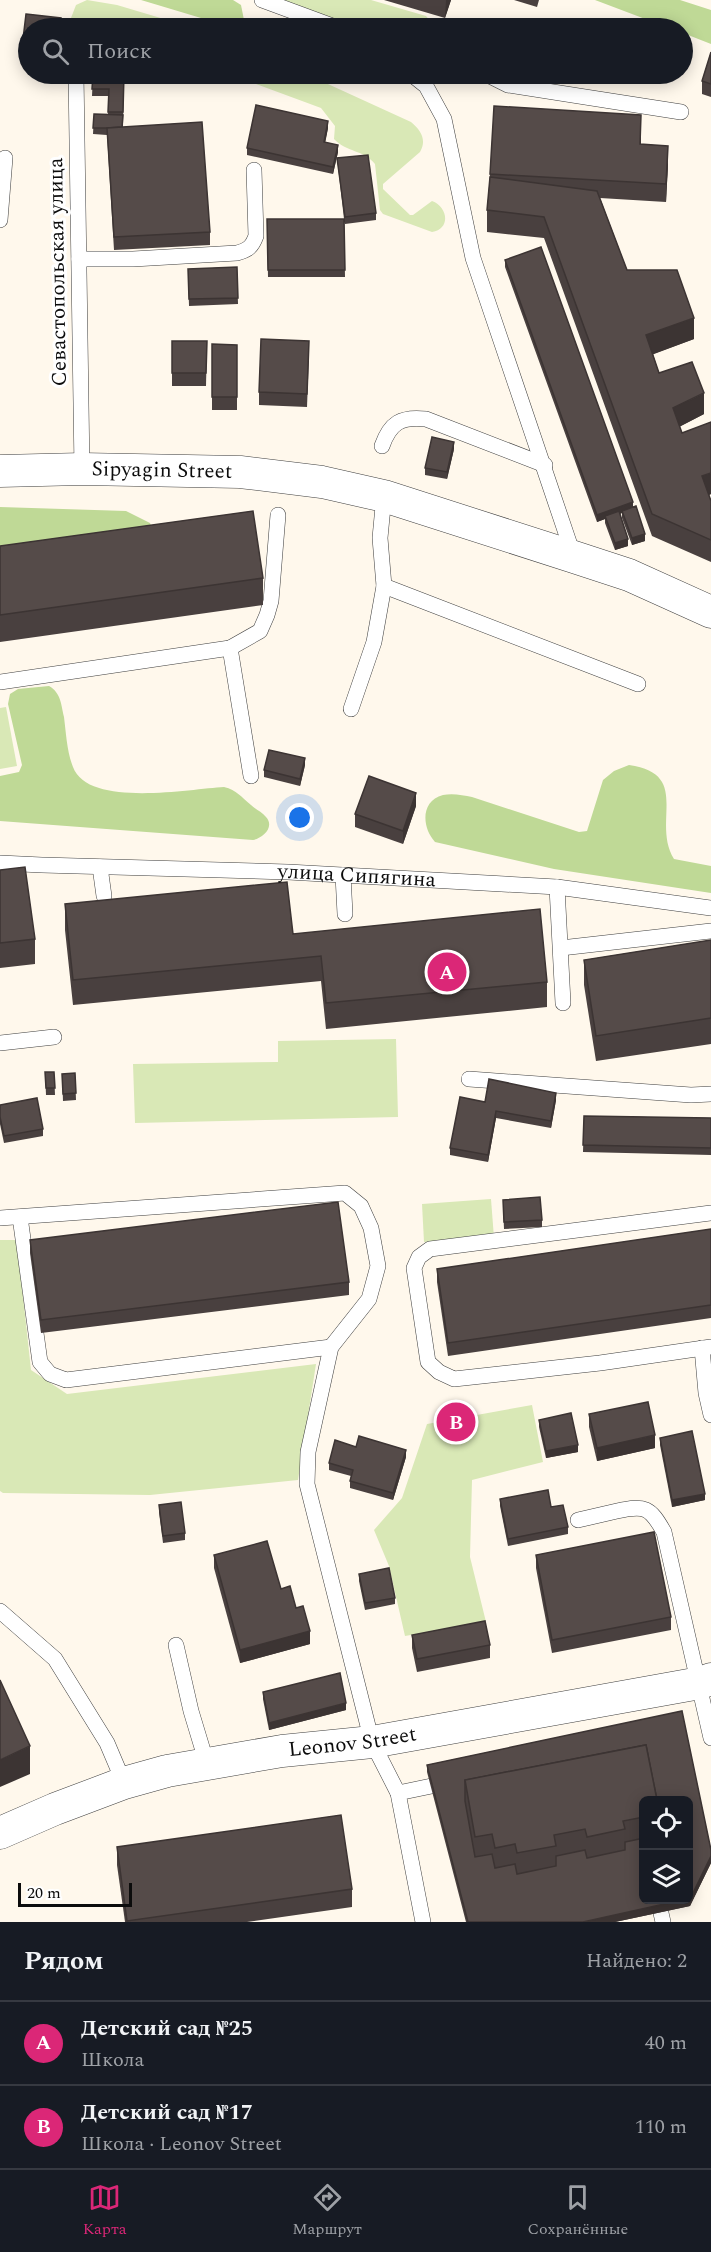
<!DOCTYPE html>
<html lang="ru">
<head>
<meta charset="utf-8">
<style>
  body { margin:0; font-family:Spectral,serif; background:#20242c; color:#f1f3f6 }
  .controls { position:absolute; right:18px; bottom:18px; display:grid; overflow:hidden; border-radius:9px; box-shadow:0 3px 15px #0003 }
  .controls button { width:54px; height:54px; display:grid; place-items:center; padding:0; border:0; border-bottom:2px solid #363941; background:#171b24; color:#f1f3f6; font:30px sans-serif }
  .scale { position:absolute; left:18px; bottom:15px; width:114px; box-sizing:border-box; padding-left:6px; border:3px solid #0c0c0c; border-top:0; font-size:16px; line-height:21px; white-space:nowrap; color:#0c0c0c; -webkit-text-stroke:4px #fff; paint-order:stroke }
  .you { position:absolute; left:300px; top:818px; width:21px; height:21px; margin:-15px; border:4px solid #fff; border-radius:50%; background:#1a73e8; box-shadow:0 0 0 9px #1a73e833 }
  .badge { display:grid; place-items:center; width:39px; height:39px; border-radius:50%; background:#db2777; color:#fff; font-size:20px; font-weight:700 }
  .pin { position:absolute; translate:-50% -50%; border:3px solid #fff; box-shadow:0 2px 6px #0006 }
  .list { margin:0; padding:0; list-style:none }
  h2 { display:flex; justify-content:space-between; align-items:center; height:78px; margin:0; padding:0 24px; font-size:26px }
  h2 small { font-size:20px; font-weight:400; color:#9ea1a6 }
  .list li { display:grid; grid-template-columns:39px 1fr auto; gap:18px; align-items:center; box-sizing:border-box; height:84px; padding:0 24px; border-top:2px solid #363941 }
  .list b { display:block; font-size:22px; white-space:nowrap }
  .list p { margin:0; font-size:20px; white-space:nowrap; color:#9ea1a6 }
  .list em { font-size:20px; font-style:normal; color:#9ea1a6 }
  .icon { flex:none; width:33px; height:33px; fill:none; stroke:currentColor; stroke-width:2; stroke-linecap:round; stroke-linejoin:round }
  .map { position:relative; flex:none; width:711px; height:1922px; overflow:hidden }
  .search { position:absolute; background:#171b24; box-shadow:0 3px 15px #0003; left:18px; right:18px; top:18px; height:66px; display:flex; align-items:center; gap:15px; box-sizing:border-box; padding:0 21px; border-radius:33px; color:#9ea1a6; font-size:22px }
  .sheet { height:246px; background:#171b24 }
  nav { display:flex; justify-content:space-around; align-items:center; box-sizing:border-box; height:84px; border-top:2px solid #363941; background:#171b24; font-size:16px; color:#9ea1a6 }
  nav a { display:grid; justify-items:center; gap:3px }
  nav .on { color:#db2777 }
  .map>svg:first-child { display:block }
</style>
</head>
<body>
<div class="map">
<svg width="711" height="1922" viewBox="0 0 711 1922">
  <rect width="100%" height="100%" fill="#fff8ec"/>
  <g fill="#d9e8b6">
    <path d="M87,0L117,5L194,28H81L71,18L76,5Z"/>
    <path d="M276,0H371L426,16L430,21L431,27L352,28Z"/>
    <path d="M190,74H306L411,122C421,130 427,140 420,152L383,184V189L410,215H413L432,201C448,207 451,229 432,232L383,214L380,210L375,164C364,150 346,152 334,139L335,126L321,108L253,83Z"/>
    <path d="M6,707L17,766L0,769V708Z"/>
    <path d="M396,1039L398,1117L135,1123L133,1064L278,1062V1041Z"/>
    <path d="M491,1199L494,1238L424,1242L422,1204Z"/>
    <path d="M0,1240H17L31,1370L67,1394L316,1364L298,1480L150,1495L3,1493L0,1491Z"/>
    <path d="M532,1405L543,1462L472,1480L470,1557L486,1622L405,1636L389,1566L374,1530L402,1498L427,1424Z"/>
  </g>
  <g fill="#bfd996">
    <path d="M141,0H233L241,5L244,20L237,28L231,27Z"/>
    <path d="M595,0H680L711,10V44L683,33L682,28H669Z"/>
    <path d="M0,507L126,511L150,523L154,533L0,569Z"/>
    <path d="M49,686C61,693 61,704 64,717C66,733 67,752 73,767C88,808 189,789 224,787C237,790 241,797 251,805C255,809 262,812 266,817C275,827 263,838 253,840L0,821V776L19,772L22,765L8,704L10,694L18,689Z"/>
    <path d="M629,765C692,774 651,822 674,859L711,866V893L554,869L435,842C422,828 420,801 443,795C452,793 463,795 472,797L579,832L587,831L603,780L614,771Z"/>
  </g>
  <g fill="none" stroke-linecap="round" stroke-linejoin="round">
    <defs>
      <g id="lane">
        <path d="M262,0L338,28"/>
        <path d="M76,74L82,469"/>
        <path d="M411,74L426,86L444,119L473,258L574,557"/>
        <path d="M486,74L508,85L681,112"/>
        <path d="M0,220L5,158"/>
        <path d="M79,259H133L237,253C248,250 252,247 256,236L254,170"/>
        <path d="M382,446C390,423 401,416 426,419L545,465"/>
        <path d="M384,496L380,538L384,586L638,684"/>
        <path d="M230,648L251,776"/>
        <path d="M0,682L230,648L260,631L267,615L271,601L278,515"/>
        <path d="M351,709L374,642L384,586"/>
        <path id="s1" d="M0,863L42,865L288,872L557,887L711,908"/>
        <path d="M100,867L104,896"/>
        <path d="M343,875L345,914"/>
        <path d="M557,887L563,1003"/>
        <path d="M561,948L711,931"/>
        <path d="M0,1043L54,1037"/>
        <path d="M469,1079L691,1095L711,1094"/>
        <path d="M711,1213L430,1249L419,1257L414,1268L428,1362L439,1372L454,1379L600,1363L711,1347"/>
        <path d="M20,1217L40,1362L50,1374L66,1380L331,1347"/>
        <path d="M0,1218L345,1193L361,1206L371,1228L378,1266L369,1299L331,1347L308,1452L307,1484L372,1742L398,1793L423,1922"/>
        <path d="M702,1348L706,1393L711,1415"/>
        <path d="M578,1520C591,1517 604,1514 617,1511C645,1505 650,1507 664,1532L711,1738"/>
        <path d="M0,1611L55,1659L107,1743L124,1783"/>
        <path d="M176,1645L191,1711L207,1764"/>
        <path d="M398,1793L451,1782"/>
        <path d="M661,1913L663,1922"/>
      </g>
      <g id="street">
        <path id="s2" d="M0,471L82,469L240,472L322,482L384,496L574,557L629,575L711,612"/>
        <path id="s3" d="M0,1833L55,1809L124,1783L167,1771L282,1751L372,1742L700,1683L711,1679"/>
      </g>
    </defs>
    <use href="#lane" stroke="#3f3f3f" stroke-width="16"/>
    <use href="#street" stroke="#3f3f3f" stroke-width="33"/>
    <use href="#lane" stroke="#fff" stroke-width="15"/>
    <use href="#street" stroke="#fff" stroke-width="32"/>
  </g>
  <g fill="#49403f" fill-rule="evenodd">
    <path d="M384,0H451L445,18Z"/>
    <path d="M514,0H539L537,7Z"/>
    <path d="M26,14L61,18V28H28V64L21,63Z"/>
    <path d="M711,52V97L702,94V81Z"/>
    <path d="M93,74H124L123,127L210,232V245L114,250L107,135L93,134L94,114H108L109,96H92Z"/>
    <path d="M328,128L325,142L338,152L333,174L247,155V148Z"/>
    <path d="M641,133V144L668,164L666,202L600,198L627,270L694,339L653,354L659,373L704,414L679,427L711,494L709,495L711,501V562L652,536L544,238L487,232V210L490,174Z"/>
    <path d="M337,158L376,213V220L345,224L344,222L345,277H268L267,219H344Z"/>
    <path d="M505,260L633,507L645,541L632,545L622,518V513L620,514L628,546L615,550L605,523V519L597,522L505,267Z"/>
    <path d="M237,267L238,304L189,306L188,269Z"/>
    <path d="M172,341H207L206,386H172Z"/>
    <path d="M212,344L237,345V410H212Z"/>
    <path d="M309,354L307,407L259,405V392Z"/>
    <path d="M454,449L447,479L425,475V468Z"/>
    <path d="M0,546L263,578V605L0,642Z"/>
    <path d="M305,765L300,786L264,777V770Z"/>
    <path d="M416,806L403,844L355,827V814Z"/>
    <path d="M0,870L35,939V964L0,968Z"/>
    <path d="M65,904L293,934L547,982V1007L326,1029L321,981L73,1005L65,930Z"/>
    <path d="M711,940V1044L596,1061L584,985V960Z"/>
    <path d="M45,1072H54L55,1095H46Z"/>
    <path d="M75,1073L76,1100L63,1101L62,1074Z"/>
    <path d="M556,1100L551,1128L496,1118L488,1162L450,1155V1148L485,1102Z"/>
    <path d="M0,1105L43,1129V1136L4,1143L0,1124Z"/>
    <path d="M584,1116L711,1118V1155L583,1152Z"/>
    <path d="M503,1206L542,1220V1227L504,1229Z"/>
    <path d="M711,1229V1318L448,1356L437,1282V1269Z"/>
    <path d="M30,1240L349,1282V1295L41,1333L30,1253Z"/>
    <path d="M589,1414L655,1448L597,1461L589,1427Z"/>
    <path d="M539,1420L578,1452L546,1458L539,1427Z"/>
    <path d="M660,1438L705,1500L672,1507L660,1445Z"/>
    <path d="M356,1447L406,1457L393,1500L350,1488V1481L351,1476L329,1470V1463Z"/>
    <path d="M500,1499L551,1507L568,1527V1534L508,1546L500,1506Z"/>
    <path d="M159,1505L185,1533V1540L163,1543L159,1512Z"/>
    <path d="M214,1555L281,1589L296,1608L310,1644L240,1663L214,1568Z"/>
    <path d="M536,1555L671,1617V1630L552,1653L536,1568Z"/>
    <path d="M359,1574L395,1598V1604L365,1610L359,1581Z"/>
    <path d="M412,1635L490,1645V1658L417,1672L412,1648Z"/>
    <path d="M263,1692L346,1710L269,1730L263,1699Z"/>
    <path d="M682,1711L711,1850V1863L690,1906L615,1922H466L427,1772V1765ZM644,1800H688L644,1899Z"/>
    <path d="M117,1847L352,1889V1907L247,1922H125L117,1865Z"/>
  </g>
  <g fill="#3c3433">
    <path d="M446,0H451L445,18Z"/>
    <path d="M328,121V128L324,149V142Z"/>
    <path d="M338,145V152L333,174V167Z"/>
    <path d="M668,146V164L666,202V184Z"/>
    <path d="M694,318V339L646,357V335Z"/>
    <path d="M704,393V414L673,430V408Z"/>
    <path d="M454,442V449L447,479V472Z"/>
    <path d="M711,473V494L702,498V476Z"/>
    <path d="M633,502V509L622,511V513L606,519L605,516V519L597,522V515Z"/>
    <path d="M645,534V541L632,545V538Z"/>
    <path d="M628,539V546L615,550V543Z"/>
    <path d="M305,758V765L300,786V779Z"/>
    <path d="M416,793V806L403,844V831Z"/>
    <path d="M556,1093V1100L551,1128V1121Z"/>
    <path d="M496,1111V1118L488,1162V1155Z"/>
    <path d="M655,1435V1448L597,1461V1448Z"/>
    <path d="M578,1445V1452L546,1458V1451Z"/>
    <path d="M406,1450V1457L393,1500V1493Z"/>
    <path d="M705,1494V1500L672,1507V1500Z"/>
    <path d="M310,1631V1644L240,1663V1650Z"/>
    <path d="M346,1703V1710L269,1730V1723Z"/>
    <path d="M30,1746V1774L0,1787V1760Z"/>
    <path d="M711,1856V1863L690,1906L615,1922H583Z"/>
  </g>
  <g fill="#554b49" stroke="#3c3433" stroke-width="1.5">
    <path d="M26,14L61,18L60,28H28V57L21,56Z"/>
    <path d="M492,20L514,28H489Z"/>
    <path d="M711,52V84L702,81Z"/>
    <path d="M93,74H124L123,112H108L109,89H92Z"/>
    <path d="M256,105L328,121L324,142L338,145L333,167L247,148Z"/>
    <path d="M494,106L641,115L640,144L668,146L666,184L490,174Z"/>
    <path d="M94,114L123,115L122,127L107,128H93Z"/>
    <path d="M202,122L210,232L114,237L107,128Z"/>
    <path d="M368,155L376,213L345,217L337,158Z"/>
    <path d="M490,177L597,191L627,270H677L694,318L646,335L659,373L692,362L704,393L673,408L682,433L711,422V473L702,476L711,501V540L652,514L544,217L487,210Z"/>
    <path d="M267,219H344L345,270H268Z"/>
    <path d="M541,247L633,502L597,515L505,260Z"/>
    <path d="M237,267L238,298L189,299L188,269Z"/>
    <path d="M261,339L309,341L307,394L259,392Z"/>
    <path d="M172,341H207L206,373H172Z"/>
    <path d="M212,344L237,345V397H212Z"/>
    <path d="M432,437L454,442L447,472L425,468Z"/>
    <path d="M636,506L645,534L632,538L622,511Z"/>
    <path d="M253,511L263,578L0,615V546Z"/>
    <path d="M619,511L628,539L615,543L605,516Z"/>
    <path d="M269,750L305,758L300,779L264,770Z"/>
    <path d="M369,776L416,793L403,831L355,814Z"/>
    <path d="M25,867L35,939L0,943V870Z"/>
    <path d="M287,882L293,934L540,909L547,982L326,1003L321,956L73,980L65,904Z"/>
    <path d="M711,940V1018L596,1036L584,960Z"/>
    <path d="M45,1072H54L55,1088H46Z"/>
    <path d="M75,1073L76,1093L63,1094L62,1074Z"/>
    <path d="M489,1079L556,1093L551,1121L496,1111L488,1155L450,1148L460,1097L485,1102Z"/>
    <path d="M37,1098L43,1129L4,1136L0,1117V1105Z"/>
    <path d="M584,1116L711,1118V1148L583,1145Z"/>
    <path d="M540,1197L542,1220L504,1222L503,1200Z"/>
    <path d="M338,1202L349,1282L41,1320L30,1240Z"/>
    <path d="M711,1229V1305L448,1343L437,1269Z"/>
    <path d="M648,1402L655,1435L597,1448L589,1414Z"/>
    <path d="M571,1413L578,1445L546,1451L539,1420Z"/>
    <path d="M692,1431L705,1494L672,1500L660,1438Z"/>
    <path d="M359,1436L406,1450L393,1493L350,1481L353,1470L329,1463L335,1440L356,1447Z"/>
    <path d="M548,1490L551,1507L563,1505L568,1527L508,1539L500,1499Z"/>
    <path d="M181,1502L185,1533L163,1536L159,1505Z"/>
    <path d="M654,1532L671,1617L552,1640L536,1555Z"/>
    <path d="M267,1541L281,1589L290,1586L296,1608L303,1606L310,1631L240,1650L214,1555Z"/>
    <path d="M389,1568L395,1598L365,1603L359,1574Z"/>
    <path d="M485,1621L490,1645L417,1659L412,1635Z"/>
    <path d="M340,1673L346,1703L269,1723L263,1692Z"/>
    <path d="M0,1680L30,1746L0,1760Z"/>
    <path d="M682,1711L711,1850V1856L690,1899H688V1800H657L646,1745L465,1780V1801L475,1857L492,1854L495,1868L515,1864L517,1874L556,1866V1856L585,1850L587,1858L625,1850V1842L644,1838V1899H687L583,1922H468L427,1765Z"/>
    <path d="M646,1745L657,1800H644V1817L623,1821L625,1829L587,1837L585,1829L554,1835L556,1846L517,1853L515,1844L495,1848L492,1834L475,1837L465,1780Z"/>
    <path d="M341,1815L352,1889L127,1921L117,1847Z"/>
  </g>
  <g text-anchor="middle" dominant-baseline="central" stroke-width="6" stroke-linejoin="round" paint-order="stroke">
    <g font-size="21" fill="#0c0c0c" stroke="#fff">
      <text transform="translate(58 272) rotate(-91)">Севастопольская улица</text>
      <text stroke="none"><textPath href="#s2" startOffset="162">Sipyagin Street</textPath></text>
      <text stroke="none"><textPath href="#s1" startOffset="357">улица Сипягина</textPath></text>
      <text stroke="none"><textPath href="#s3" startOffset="366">Leonov Street</textPath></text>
    </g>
  </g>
</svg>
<div class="controls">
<button><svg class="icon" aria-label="locate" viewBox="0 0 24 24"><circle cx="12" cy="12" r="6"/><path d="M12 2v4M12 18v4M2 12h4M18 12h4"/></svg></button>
<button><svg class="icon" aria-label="layers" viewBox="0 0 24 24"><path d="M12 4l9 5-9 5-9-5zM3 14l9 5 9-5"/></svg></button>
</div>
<div class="scale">20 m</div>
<div class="you"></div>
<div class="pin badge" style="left:447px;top:972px">A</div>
<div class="pin badge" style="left:456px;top:1422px">B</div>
<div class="search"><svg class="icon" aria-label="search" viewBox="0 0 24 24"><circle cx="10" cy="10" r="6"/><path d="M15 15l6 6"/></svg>Поиск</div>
</div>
<section class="sheet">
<h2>Рядом<small>Найдено: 2</small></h2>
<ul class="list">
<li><span class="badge">A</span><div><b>Детский сад №25</b><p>Школа</p></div><em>40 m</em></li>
<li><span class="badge">B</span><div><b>Детский сад №17</b><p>Школа · Leonov Street</p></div><em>110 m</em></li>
</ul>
</section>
<nav>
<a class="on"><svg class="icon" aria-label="map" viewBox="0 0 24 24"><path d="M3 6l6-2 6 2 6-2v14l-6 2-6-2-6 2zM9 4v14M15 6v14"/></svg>Карта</a>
<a><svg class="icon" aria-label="directions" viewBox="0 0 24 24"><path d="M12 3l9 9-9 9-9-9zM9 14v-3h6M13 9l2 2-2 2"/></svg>Маршрут</a>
<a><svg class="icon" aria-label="saved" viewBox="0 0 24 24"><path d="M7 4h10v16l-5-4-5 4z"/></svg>Сохранённые</a>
</nav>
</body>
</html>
